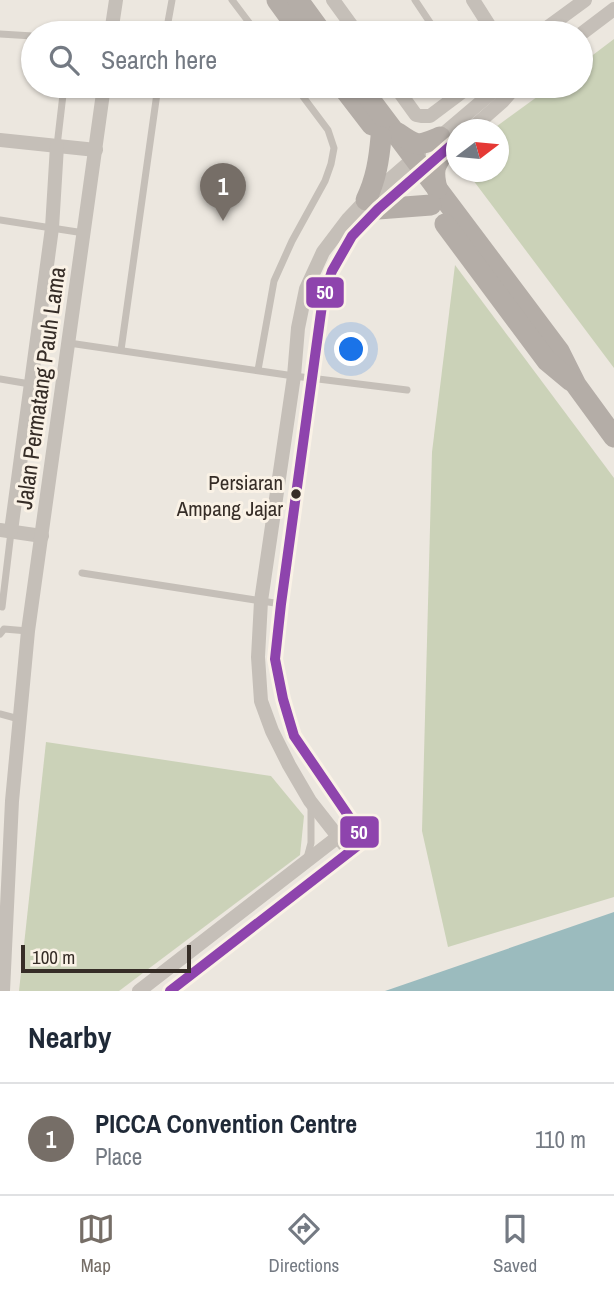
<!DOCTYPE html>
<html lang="en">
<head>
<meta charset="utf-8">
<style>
  body { margin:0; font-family:"Archivo Narrow",sans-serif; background:#f2f2f3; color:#1f2937 }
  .compass { position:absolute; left:446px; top:119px; width:63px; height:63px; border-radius:50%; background:#fff; box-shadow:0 2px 5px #0004; rotate:74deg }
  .scale { position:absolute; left:21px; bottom:18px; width:170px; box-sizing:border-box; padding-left:7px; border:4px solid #362d27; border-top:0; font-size:19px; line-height:24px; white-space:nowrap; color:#362d27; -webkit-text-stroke:5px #faf2e6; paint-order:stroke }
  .you { position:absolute; left:352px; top:350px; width:24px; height:24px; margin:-18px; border:5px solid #fff; border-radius:50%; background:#1a73e8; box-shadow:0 0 0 10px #1a73e833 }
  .badge { display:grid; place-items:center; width:46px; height:46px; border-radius:50%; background:#766e67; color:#fff; font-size:23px; font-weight:700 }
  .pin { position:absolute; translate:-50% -58px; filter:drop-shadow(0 2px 4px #0008) }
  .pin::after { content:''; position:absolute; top:37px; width:24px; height:21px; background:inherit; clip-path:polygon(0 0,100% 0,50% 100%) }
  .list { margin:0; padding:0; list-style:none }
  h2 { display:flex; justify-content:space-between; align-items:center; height:91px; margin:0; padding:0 28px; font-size:30px }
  h2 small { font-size:23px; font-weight:400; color:#747a83 }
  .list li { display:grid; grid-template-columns:46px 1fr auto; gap:21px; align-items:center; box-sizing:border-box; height:112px; padding:0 28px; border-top:2px solid #e0e1e3 }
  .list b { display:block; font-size:26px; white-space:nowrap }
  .list p { margin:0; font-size:23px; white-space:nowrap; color:#747a83 }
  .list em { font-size:23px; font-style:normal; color:#747a83 }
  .icon { flex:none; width:38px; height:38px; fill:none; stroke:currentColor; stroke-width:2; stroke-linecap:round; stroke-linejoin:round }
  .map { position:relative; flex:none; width:614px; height:991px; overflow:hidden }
  .search { position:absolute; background:#fff; box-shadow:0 2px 5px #0004; left:21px; right:21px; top:21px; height:77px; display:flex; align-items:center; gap:18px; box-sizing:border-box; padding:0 24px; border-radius:38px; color:#747a83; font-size:26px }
  .sheet { height:203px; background:#fff }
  nav { display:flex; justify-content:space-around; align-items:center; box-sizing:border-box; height:98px; border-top:2px solid #e0e1e3; background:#fff; font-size:19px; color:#747a83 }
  nav a { display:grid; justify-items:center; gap:4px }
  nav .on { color:#766e67 }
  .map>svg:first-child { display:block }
</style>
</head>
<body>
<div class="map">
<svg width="614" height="991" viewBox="0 0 614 991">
  <rect width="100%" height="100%" fill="#ece7df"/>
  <g fill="#cbd2b8">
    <path d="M614,39V368L467,172H498V130L493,129L552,86H581V64Z"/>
    <path d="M455,265L614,478V897L448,947L422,831L432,452Z"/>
    <path d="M46,742L271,776L304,816L300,855L119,991H19Z"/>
  </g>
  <path fill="#9bbbbe" d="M614,912V991H385Z"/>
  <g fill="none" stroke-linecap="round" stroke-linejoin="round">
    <g stroke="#c5bfb8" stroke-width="7">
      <path d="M232,0L257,33"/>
      <path d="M415,0L437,33"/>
      <path d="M166,33L172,0"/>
      <path d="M0,34L33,36"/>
      <path d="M57,146L64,86"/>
      <path d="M0,220L84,233"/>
      <path d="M69,343L294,376L407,390"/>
      <path d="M121,350L158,86"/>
      <path d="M258,370L274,281L292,241L325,181L331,164L334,148L328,130L295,86"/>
      <path d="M0,379L30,384"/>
      <path d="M82,573L281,604"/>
      <path d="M2,607L11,532"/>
      <path d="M0,634L4,629L28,631"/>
      <path d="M0,714L19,719"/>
      <path d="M307,858L311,843V804"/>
    </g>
    <g stroke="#c5bfb8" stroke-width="14">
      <path d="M333,0L357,33"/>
      <path d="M473,0L494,33"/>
      <path d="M111,33L116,0"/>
      <path d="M540,33L585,0"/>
      <path d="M581,34L614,9"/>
      <path d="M395,86L416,115L421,116H430L470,86"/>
      <path d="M470,130L503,101L516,86"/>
      <path d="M0,140L96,150"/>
      <path d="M435,141L495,90L505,86"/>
      <path d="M0,530L42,536"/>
      <path d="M11,531L52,228L57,146"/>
      <path d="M350,852L310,801L289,765L272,731L261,701L258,657L261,601L294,376L298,328L306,289L323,252L348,219L366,200L419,154"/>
      <path d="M3,991L12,801L28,631L104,86"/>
      <path d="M139,991L343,833"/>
      <path d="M170,991L365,840L294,736L283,699L275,659L281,604L323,298L332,271L352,236L378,209L456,141"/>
    </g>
    <g stroke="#b4ada7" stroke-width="21">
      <path d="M277,0L301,33"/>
      <path d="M298,0L322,33"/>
      <path d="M342,86L372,125"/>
      <path d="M360,86L559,351L576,385L614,437"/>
      <path d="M398,133C418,147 418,146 440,137"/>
      <path d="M437,189C432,168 435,165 447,148"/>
      <path d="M366,200C376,179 379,160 381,137"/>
      <path d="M378,209L431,205"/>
      <path d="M445,224L547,361L571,381"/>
    </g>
    <defs>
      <path id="bus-1" d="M170,991L365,840L294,736L283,699L275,659L281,604L323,298L332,271L352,236L378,209L456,141"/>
    </defs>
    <use href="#bus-1" stroke="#faf2e6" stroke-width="16"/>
    <use href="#bus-1" stroke="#8e44ad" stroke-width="10"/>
  </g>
  <circle fill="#362d27" stroke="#faf2e6" stroke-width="2.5" cx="296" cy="494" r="6"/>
  <g text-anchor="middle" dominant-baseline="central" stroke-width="6" stroke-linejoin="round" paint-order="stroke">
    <g font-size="21" fill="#362d27" stroke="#faf2e6" text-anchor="end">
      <text x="283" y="482">Persiaran<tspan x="283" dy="26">Ampang Jajar</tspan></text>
    </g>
    <g font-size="23" fill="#362d27" stroke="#faf2e6">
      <text transform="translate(40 388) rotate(-82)">Jalan Permatang Pauh Lama</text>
    </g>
  </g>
  <g stroke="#faf2e6" stroke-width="2.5">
    <rect x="305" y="276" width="40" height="33" rx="7" fill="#8e44ad"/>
    <rect x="339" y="815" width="41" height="34" rx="7" fill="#8e44ad"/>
  </g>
  <g font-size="19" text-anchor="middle" font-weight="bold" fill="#fff">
    <text x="325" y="299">50</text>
    <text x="359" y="839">50</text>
  </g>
</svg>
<svg class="compass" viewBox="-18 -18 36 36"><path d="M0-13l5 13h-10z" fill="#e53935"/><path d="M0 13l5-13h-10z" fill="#747a83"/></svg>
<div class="scale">100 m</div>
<div class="you"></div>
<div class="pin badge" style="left:223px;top:221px">1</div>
<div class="search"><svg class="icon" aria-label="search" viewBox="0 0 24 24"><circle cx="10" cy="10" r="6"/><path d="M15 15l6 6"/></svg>Search here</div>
</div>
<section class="sheet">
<h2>Nearby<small></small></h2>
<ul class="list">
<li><span class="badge">1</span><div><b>PICCA Convention Centre</b><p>Place</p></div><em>110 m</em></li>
</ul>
</section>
<nav>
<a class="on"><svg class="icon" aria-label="map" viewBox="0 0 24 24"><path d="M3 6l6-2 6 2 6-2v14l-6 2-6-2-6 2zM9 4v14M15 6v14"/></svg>Map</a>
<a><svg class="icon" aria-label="directions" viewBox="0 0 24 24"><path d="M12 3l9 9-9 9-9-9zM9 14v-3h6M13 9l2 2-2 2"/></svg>Directions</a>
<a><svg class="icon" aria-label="saved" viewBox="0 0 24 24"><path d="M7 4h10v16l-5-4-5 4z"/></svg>Saved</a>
</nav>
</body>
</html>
